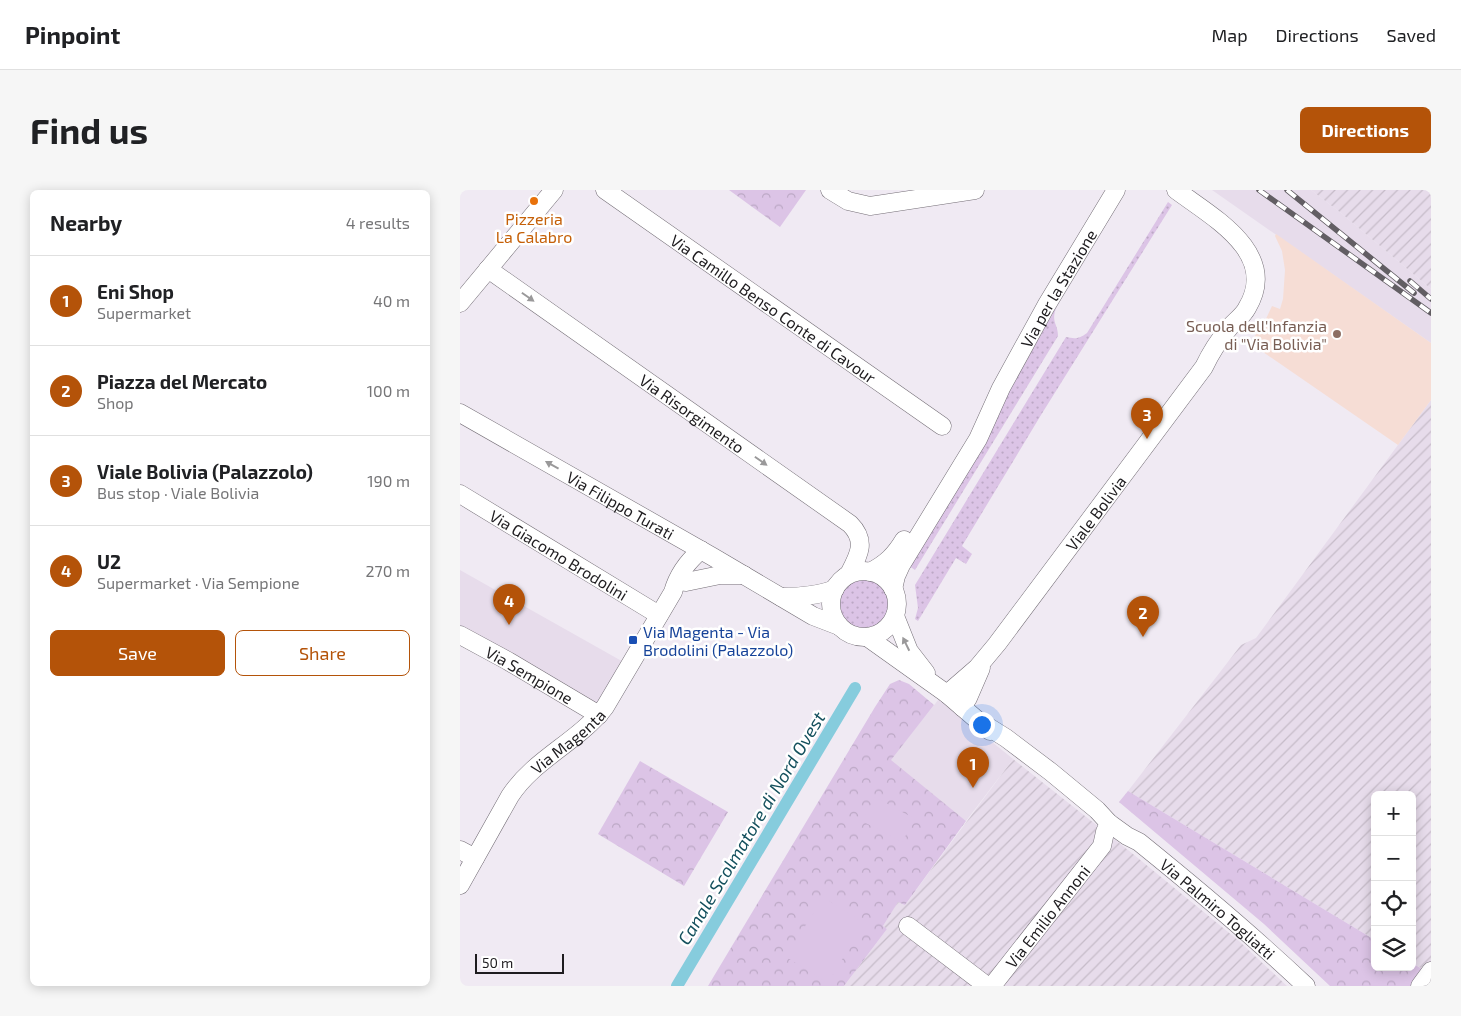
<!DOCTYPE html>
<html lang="en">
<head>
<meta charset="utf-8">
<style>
  body { margin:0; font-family:"Exo 2",sans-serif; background:#f6f6f6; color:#202124 }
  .controls { position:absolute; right:15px; bottom:15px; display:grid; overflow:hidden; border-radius:8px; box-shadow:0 2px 12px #0003 }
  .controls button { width:45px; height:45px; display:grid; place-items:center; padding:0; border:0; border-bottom:1px solid #e0e0e0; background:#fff; color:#202124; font:25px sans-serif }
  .scale { position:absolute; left:15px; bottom:12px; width:89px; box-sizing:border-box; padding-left:5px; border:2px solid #1e1c1f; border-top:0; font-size:14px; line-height:18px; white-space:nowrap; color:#1e1c1f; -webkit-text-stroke:4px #fff; paint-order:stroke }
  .you { position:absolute; left:521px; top:534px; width:18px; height:18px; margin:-12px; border:4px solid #fff; border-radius:50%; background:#1a73e8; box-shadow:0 0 0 8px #1a73e833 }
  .badge { display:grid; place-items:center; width:32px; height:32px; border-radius:50%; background:#b45309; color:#fff; font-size:16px; font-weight:700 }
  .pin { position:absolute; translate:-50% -41px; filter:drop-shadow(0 1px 2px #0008) }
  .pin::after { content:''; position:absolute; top:26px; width:18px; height:15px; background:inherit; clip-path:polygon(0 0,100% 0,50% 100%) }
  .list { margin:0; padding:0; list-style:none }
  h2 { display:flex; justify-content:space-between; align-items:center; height:65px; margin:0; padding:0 20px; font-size:21px }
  h2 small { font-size:16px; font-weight:400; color:#757577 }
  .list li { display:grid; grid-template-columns:32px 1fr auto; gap:15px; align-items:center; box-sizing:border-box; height:90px; padding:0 20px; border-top:1px solid #e0e0e0 }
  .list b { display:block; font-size:19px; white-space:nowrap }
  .list p { margin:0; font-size:16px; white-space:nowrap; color:#757577 }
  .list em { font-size:16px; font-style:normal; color:#757577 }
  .actions { display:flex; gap:10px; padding:15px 20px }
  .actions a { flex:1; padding:11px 0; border:1px solid #b45309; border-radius:8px; text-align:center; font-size:18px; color:#b45309 }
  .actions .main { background:#b45309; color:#fff }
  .icon { flex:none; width:28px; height:28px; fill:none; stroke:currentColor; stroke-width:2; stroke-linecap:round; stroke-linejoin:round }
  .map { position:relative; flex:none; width:971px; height:796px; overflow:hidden; border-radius:8px }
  header { display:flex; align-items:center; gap:30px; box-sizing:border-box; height:70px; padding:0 25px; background:#fff; border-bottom:1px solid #e0e0e0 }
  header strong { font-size:24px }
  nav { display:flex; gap:28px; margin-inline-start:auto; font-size:18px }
  .intro { display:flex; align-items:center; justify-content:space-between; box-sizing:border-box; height:120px; padding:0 30px }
  h1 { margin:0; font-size:35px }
  .button { padding:12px 22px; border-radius:8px; background:#b45309; color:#fff; font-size:18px; font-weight:700 }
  main { display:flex; gap:30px; padding:0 30px }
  aside { flex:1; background:#fff; border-radius:8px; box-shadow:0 2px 12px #0003 }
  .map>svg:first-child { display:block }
</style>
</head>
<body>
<header>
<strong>Pinpoint</strong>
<nav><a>Map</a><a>Directions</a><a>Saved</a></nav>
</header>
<div class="intro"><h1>Find us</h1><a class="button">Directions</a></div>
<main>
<aside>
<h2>Nearby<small>4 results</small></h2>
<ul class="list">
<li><span class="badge">1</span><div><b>Eni Shop</b><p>Supermarket</p></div><em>40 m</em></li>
<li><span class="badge">2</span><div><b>Piazza del Mercato</b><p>Shop</p></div><em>100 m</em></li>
<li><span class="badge">3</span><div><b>Viale Bolivia (Palazzolo)</b><p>Bus stop · Viale Bolivia</p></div><em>190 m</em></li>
<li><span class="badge">4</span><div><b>U2</b><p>Supermarket · Via Sempione</p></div><em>270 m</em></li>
</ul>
<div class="actions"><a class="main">Save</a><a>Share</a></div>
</aside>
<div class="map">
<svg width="971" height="796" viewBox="0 0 971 796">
  <defs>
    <pattern id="industrial-furrows" width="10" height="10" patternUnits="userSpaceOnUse" patternTransform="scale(1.25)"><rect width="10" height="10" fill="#e7dceb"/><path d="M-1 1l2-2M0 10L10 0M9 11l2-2" fill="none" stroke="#c6bcc9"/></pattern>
    <pattern id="grass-dots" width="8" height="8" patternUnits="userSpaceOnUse" patternTransform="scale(1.25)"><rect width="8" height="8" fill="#dcc4e6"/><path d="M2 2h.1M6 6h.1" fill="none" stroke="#bca8c5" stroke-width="1.8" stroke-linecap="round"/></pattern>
    <pattern id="forest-crowns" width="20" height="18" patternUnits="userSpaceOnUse" patternTransform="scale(1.25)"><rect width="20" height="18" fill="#dcc4e6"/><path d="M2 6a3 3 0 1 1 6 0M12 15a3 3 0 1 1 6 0" fill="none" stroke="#bca8c5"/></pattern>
  </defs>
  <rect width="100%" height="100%" fill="#f0eaf3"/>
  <g fill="#e7dceb">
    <path d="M752,0H851L881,23L971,99V153Z"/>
    <path d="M0,380L167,474L141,517L0,441Z"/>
    <path d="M479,509L553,569L506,631L430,570Z"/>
  </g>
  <g fill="url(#industrial-furrows)">
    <path d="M851,0H971V99L881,23Z"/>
    <path d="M971,210V774L966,781L952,773V605H915V750L668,601L781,455L796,448Z"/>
    <path d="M553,569L673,664L779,751L827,796H384L427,739L423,736L438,711L445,715Z"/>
  </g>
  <path fill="#f6ddd5" d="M816,44L971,153V210L938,255L790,153L804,133L812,116L820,119L823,109L825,80L822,61L815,46Z"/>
  <g fill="url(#grass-dots)">
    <path d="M708,12L712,15L581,225L502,356L512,364L506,374L496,368L458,431L455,429L458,418L455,395L606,147C615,149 619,149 627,143Z"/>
    <path d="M597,116C590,132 598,133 598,146L455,380L446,374L518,258Z"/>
    <circle cx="404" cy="413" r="27"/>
  </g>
  <g fill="url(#forest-crowns)">
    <path d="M269,0H346L320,37Z"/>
    <path d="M439,490L449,494L474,515L431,570L506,631L445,715L438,712L423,736L427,739L384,796H248L415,517L430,494Z"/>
    <path d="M180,571L268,622L224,696L138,644Z"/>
    <path d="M668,601L915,750V777H952V773L962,779L950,796H870L804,734L659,612Z"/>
  </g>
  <g fill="#dcc4e6">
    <path d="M415,607L455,629L442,652L402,631Z"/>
    <path d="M363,707L404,733L368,793L326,767Z"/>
  </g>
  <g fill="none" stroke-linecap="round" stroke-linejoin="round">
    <path stroke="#86ccdd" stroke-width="12" d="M217,796L395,498"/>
    <defs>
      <g id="minor">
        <path id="s1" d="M145,0L482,236"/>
        <path d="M370,0L388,11L410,16L515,0"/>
        <path id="s2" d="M28,79L390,334C407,351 399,365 389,384"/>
        <path d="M0,113L94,0"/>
        <path id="s3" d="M0,223L253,367L353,426L379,436"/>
        <path id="s4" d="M0,304L199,425"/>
        <circle cx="404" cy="414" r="33"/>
        <path d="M410,382C426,374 435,365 444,350"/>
        <path d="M226,392L260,385H284"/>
        <path id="s5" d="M433,399L436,386L441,375L518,249L541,198L586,116L656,0"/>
        <path d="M321,407C340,407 357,406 375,399"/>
        <path d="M435,426L449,461L466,483"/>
        <path id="s6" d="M0,445L48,471L139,525"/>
        <path d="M407,447L487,504L530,541"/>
        <path id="s7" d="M487,504L517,478L537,454L744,177C751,162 759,150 769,138C775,131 783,126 787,118C820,63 752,27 716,0"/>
        <path d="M502,517L508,508L521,478"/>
        <path id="s8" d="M522,533L546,548L591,582L637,620L649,633L667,646L679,652C736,698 792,745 846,796"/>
        <path d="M0,660L15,668"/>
        <path id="s9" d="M0,695L50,606C74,569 118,552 145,517L213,402C218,384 227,372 241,360"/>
        <path d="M448,736L527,796"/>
        <path id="s10" d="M532,796L642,656L645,642L649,633"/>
        <path d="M960,796L971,781"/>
      </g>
    </defs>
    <use href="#minor" stroke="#746e76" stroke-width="19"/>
    <use href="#minor" stroke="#fff" stroke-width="18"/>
    <defs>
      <g id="rail">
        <path d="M799,0L971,123"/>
        <path d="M827,0L954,103"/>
        <path d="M950,91L971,109"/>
      </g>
    </defs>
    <use href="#rail" stroke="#625e63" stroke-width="5.5"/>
    <use href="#rail" stroke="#fff" stroke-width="4" stroke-dasharray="11" stroke-linecap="butt"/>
  </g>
  <defs><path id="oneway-solid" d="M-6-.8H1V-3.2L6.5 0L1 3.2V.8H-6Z" transform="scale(1.25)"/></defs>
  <g fill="#9a999a">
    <use href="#oneway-solid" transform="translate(68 107) rotate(35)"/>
    <use href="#oneway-solid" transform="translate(301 271) rotate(35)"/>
    <use href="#oneway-solid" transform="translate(92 275) rotate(-151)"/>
    <use href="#oneway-solid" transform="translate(446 454) rotate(-116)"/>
  </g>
  <circle fill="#e8710a" stroke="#fff" stroke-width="2" cx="74" cy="11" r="5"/>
  <circle fill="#8d6e63" stroke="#fff" stroke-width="2" cx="877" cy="144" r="5"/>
  <rect fill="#1a4fb4" stroke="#fff" stroke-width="2" x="168" y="445" width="10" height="10" rx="2.5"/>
  <g text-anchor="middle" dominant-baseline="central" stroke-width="5" stroke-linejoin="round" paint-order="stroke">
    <g font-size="16" fill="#c56008" stroke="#fff">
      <text x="74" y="28">Pizzeria<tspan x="74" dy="18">La Calabro</tspan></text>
    </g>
    <g font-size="16" fill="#1e1c1f" stroke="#fff">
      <text stroke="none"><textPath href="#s5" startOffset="344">Via per la Stazione</textPath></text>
      <text stroke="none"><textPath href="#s1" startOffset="206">Via Camillo Benso Conte di Cavour</textPath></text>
      <text stroke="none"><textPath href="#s2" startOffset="250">Via Risorgimento</textPath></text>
      <text stroke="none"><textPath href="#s3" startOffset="185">Via Filippo Turati</textPath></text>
      <text stroke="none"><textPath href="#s7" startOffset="235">Viale Bolivia</textPath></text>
      <text stroke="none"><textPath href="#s4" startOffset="116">Via Giacomo Brodolini</textPath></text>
      <text stroke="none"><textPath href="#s6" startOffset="80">Via Sempione</textPath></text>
      <text stroke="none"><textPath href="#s9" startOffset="182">Via Magenta</textPath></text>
      <text stroke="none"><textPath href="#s8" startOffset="301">Via Palmiro Togliatti</textPath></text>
      <text stroke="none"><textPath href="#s10" startOffset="89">Via Emilio Annoni</textPath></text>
    </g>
    <g font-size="16" fill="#785e54" stroke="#fff" text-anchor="end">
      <text x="867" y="135">Scuola dell'Infanzia<tspan x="867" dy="18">di "Via Bolivia"</tspan></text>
    </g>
    <g font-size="16" fill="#164399" stroke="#fff" text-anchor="start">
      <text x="183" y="441">Via Magenta - Via<tspan x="183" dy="18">Brodolini (Palazzolo)</tspan></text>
    </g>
    <g font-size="18" font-style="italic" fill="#14505d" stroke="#fff">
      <text transform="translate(291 638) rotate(-59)">Canale Scolmatore di Nord Ovest</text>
    </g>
  </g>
</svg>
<div class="controls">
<button>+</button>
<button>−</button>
<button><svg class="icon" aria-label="locate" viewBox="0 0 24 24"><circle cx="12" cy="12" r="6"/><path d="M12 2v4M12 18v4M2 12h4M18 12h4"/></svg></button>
<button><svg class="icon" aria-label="layers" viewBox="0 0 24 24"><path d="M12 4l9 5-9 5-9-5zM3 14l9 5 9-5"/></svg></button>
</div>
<div class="scale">50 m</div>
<div class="you"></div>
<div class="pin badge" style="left:513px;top:598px">1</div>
<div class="pin badge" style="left:683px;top:447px">2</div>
<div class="pin badge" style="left:687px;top:249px">3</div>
<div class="pin badge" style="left:49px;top:435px">4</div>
</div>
</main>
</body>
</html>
